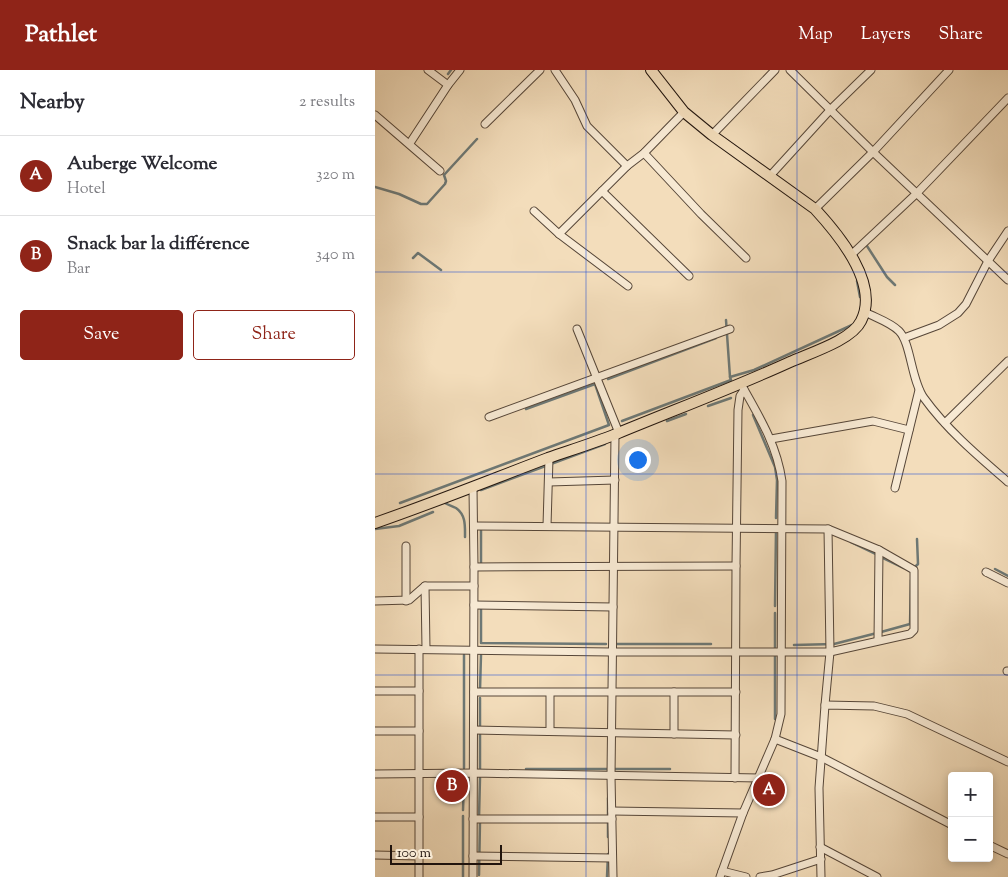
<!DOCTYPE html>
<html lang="en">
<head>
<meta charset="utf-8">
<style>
  body { margin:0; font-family:"Sorts Mill Goudy",serif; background:#f2f2f3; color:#2b2b33 }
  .controls { position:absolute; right:15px; bottom:15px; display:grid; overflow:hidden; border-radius:5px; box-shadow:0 2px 8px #0003 }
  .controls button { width:45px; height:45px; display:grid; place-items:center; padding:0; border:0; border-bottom:1px solid #e1e1e2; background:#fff; color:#2b2b33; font:25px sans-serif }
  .scale { position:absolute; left:15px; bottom:12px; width:112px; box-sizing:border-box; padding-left:5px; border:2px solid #21140d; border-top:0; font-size:14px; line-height:18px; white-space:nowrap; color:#21140d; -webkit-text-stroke:4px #f7e9d3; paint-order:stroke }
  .you { position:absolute; left:262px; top:389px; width:18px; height:18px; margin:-12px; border:4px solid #fff; border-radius:50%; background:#1a73e8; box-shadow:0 0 0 8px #1a73e833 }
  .badge { display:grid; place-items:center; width:32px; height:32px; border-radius:50%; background:#8f2418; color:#fff; font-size:16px; font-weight:700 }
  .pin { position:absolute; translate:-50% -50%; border:2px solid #fff; box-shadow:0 1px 5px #0006 }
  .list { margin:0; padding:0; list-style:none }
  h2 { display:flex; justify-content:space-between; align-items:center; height:65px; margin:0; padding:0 20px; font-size:21px }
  h2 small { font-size:16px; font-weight:400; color:#7c7c81 }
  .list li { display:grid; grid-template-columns:32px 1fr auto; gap:15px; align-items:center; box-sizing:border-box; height:80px; padding:0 20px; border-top:1px solid #e1e1e2 }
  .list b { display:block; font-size:19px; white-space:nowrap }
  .list p { margin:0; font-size:16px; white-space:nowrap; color:#7c7c81 }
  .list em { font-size:16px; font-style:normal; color:#7c7c81 }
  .actions { display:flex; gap:10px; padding:15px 20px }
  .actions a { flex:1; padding:11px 0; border:1px solid #8f2418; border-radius:5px; text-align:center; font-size:18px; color:#8f2418 }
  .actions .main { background:#8f2418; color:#fff }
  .map { position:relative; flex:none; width:633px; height:807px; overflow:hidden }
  header { display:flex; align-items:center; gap:30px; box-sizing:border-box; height:70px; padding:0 25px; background:#8f2418; color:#fff }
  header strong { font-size:24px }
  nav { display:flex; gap:28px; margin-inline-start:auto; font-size:18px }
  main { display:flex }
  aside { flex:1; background:#fff }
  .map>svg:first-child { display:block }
</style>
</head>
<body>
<header>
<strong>Pathlet</strong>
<nav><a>Map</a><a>Layers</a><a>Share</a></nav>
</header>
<main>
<aside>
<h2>Nearby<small>2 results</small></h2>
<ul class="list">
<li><span class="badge">A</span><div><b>Auberge Welcome</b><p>Hotel</p></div><em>320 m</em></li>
<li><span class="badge">B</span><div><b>Snack bar la différence</b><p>Bar</p></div><em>340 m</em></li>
</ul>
<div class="actions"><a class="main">Save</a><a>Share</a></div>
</aside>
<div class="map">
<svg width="633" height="807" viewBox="0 0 633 807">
  <rect width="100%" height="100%" fill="#f3ddbb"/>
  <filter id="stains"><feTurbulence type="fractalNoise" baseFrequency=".004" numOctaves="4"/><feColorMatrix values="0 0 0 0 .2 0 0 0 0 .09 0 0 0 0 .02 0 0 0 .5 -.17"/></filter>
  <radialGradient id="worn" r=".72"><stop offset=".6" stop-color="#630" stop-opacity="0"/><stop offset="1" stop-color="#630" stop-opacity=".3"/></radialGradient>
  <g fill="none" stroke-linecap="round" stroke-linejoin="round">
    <g stroke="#6d7875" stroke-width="2.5">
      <path d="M73,4L76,0"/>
      <path d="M0,117L24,124L46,134H52L70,114L71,111L69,105L102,69"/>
      <path d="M492,176L512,207L520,215"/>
      <path d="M38,188L43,183L66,200"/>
      <path d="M482,211L485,227"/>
      <path d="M351,250L355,307"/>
      <path d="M233,309L341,268"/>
      <path d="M333,336L356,328"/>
      <path d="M151,339L220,314"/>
      <path d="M378,345L400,397L402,410L401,448"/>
      <path d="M247,351L356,310L355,307L379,300L477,255"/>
      <path d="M292,351L311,344"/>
      <path d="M106,420L230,374"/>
      <path d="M25,433L234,355L220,314"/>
      <path d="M70,433C73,435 77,436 81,438C91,445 90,456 90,467"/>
      <path d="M0,459L24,456L58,442"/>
      <path d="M476,472L501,484"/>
      <path d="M506,487L529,498"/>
      <path d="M106,493V458"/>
      <path d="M541,496L543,494L542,469"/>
      <path d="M620,499L633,506"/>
      <path d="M400,536L401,460"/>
      <path d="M106,537V573L231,574"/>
      <path d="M506,562L535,554L536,510"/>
      <path d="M241,574H336"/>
      <path d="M419,575L459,574L502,563"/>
      <path d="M400,578V543"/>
      <path d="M105,620L106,585"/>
      <path d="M400,649V584"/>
      <path d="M89,698V585"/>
      <path d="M105,699V628"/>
      <path d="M151,699H232"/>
      <path d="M237,699H295"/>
      <path d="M88,740L89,711"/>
      <path d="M104,748L105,708"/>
      <path d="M233,767V728"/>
      <path d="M104,805L105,751"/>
      <path d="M88,807V746"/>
      <path d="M232,807L233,784"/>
    </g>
    <defs>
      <g id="minor">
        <path d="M53,0L73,15"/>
        <path d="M180,0L200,30L212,56L252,96"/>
        <path d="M415,0L498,82L633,210"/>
        <path d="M0,45L65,101"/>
        <path d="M110,54L165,0"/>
        <path d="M337,65L400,0"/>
        <path d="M35,73L73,15L85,0"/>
        <path d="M269,83L326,144L371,188"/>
        <path d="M394,107L456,39L496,0"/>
        <path d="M227,121L314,206"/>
        <path d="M440,139L498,82L574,0"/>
        <path d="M159,141L184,164L253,216"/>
        <path d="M184,164L252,96L269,83L309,42"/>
        <path d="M476,185L542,123L633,28"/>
        <path d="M490,242C501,248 515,252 524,261C536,273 536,310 549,328C572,360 604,387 633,412"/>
        <path d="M202,259L244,363"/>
        <path d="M529,268L564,255L583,243L591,234L613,191L633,161"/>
        <path d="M114,347L355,259"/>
        <path d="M570,353L633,291"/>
        <path d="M396,369L498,351L534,360"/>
        <path d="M174,412L240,410"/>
        <path d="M98,418L99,497L98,807"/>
        <path d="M520,418L544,320"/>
        <path d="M99,456L453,459L504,480L503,570"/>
        <path d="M172,456L174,388"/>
        <path d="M31,476V531"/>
        <path d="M99,497L361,496"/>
        <path d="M611,502L633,513"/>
        <path d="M50,516L51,579"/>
        <path d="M0,531L34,530L50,516H99"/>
        <path d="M99,535L238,537"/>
        <path d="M0,579L237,582H455L535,564L539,560V500L504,480"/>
        <path d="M632,601H633"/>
        <path d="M0,621H44"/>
        <path d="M99,622H361"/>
        <path d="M450,635L455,582L453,459"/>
        <path d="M99,660L361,665"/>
        <path d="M0,661H44"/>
        <path d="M175,661V623"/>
        <path d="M299,664V622"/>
        <path d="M400,669L446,687L577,755"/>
        <path d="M0,704L99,703L384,708"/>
        <path d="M360,708L361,496L363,340L365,326L369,320"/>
        <path d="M237,741L368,743"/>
        <path d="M0,747H44"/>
        <path d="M98,749H237"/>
        <path d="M614,775L633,784"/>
        <path d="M445,777L502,807"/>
        <path d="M0,785L44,786"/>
        <path d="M98,786L237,788"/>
        <path d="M347,801L371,807"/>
        <path d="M44,807V579"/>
        <path d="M238,807L236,706L240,365"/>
        <path d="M345,807L368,743L400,669L406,644L407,411C402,375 384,346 366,314"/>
        <path d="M385,807L397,805L446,789"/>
        <path d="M446,807L444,718L450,635L499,636L532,644L633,692"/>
      </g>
      <path id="primary" d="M0,453C58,433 115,410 173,388C196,380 219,373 241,364C299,340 358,318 415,292C435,283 477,270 486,251C505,214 464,165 440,139L337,65L309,42L276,0"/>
    </defs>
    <use href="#minor" stroke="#564638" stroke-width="9"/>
    <use href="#primary" stroke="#21140d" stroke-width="12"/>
    <use href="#minor" stroke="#f7e9d3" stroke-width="7"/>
    <use href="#primary" stroke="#f3ddbb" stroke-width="10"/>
  </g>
  <path fill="none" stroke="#1d4ed8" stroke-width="1" stroke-opacity="0.55" d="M211,0V807M422,0V807M0,202H633M0,404H633M0,605H633"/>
  <rect width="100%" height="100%" filter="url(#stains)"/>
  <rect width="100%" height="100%" fill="url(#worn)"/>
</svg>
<div class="controls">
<button>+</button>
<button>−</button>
</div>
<div class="scale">100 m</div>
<div class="you"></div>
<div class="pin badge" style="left:394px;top:720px">A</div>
<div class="pin badge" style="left:77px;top:716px">B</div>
</div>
</main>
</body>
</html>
